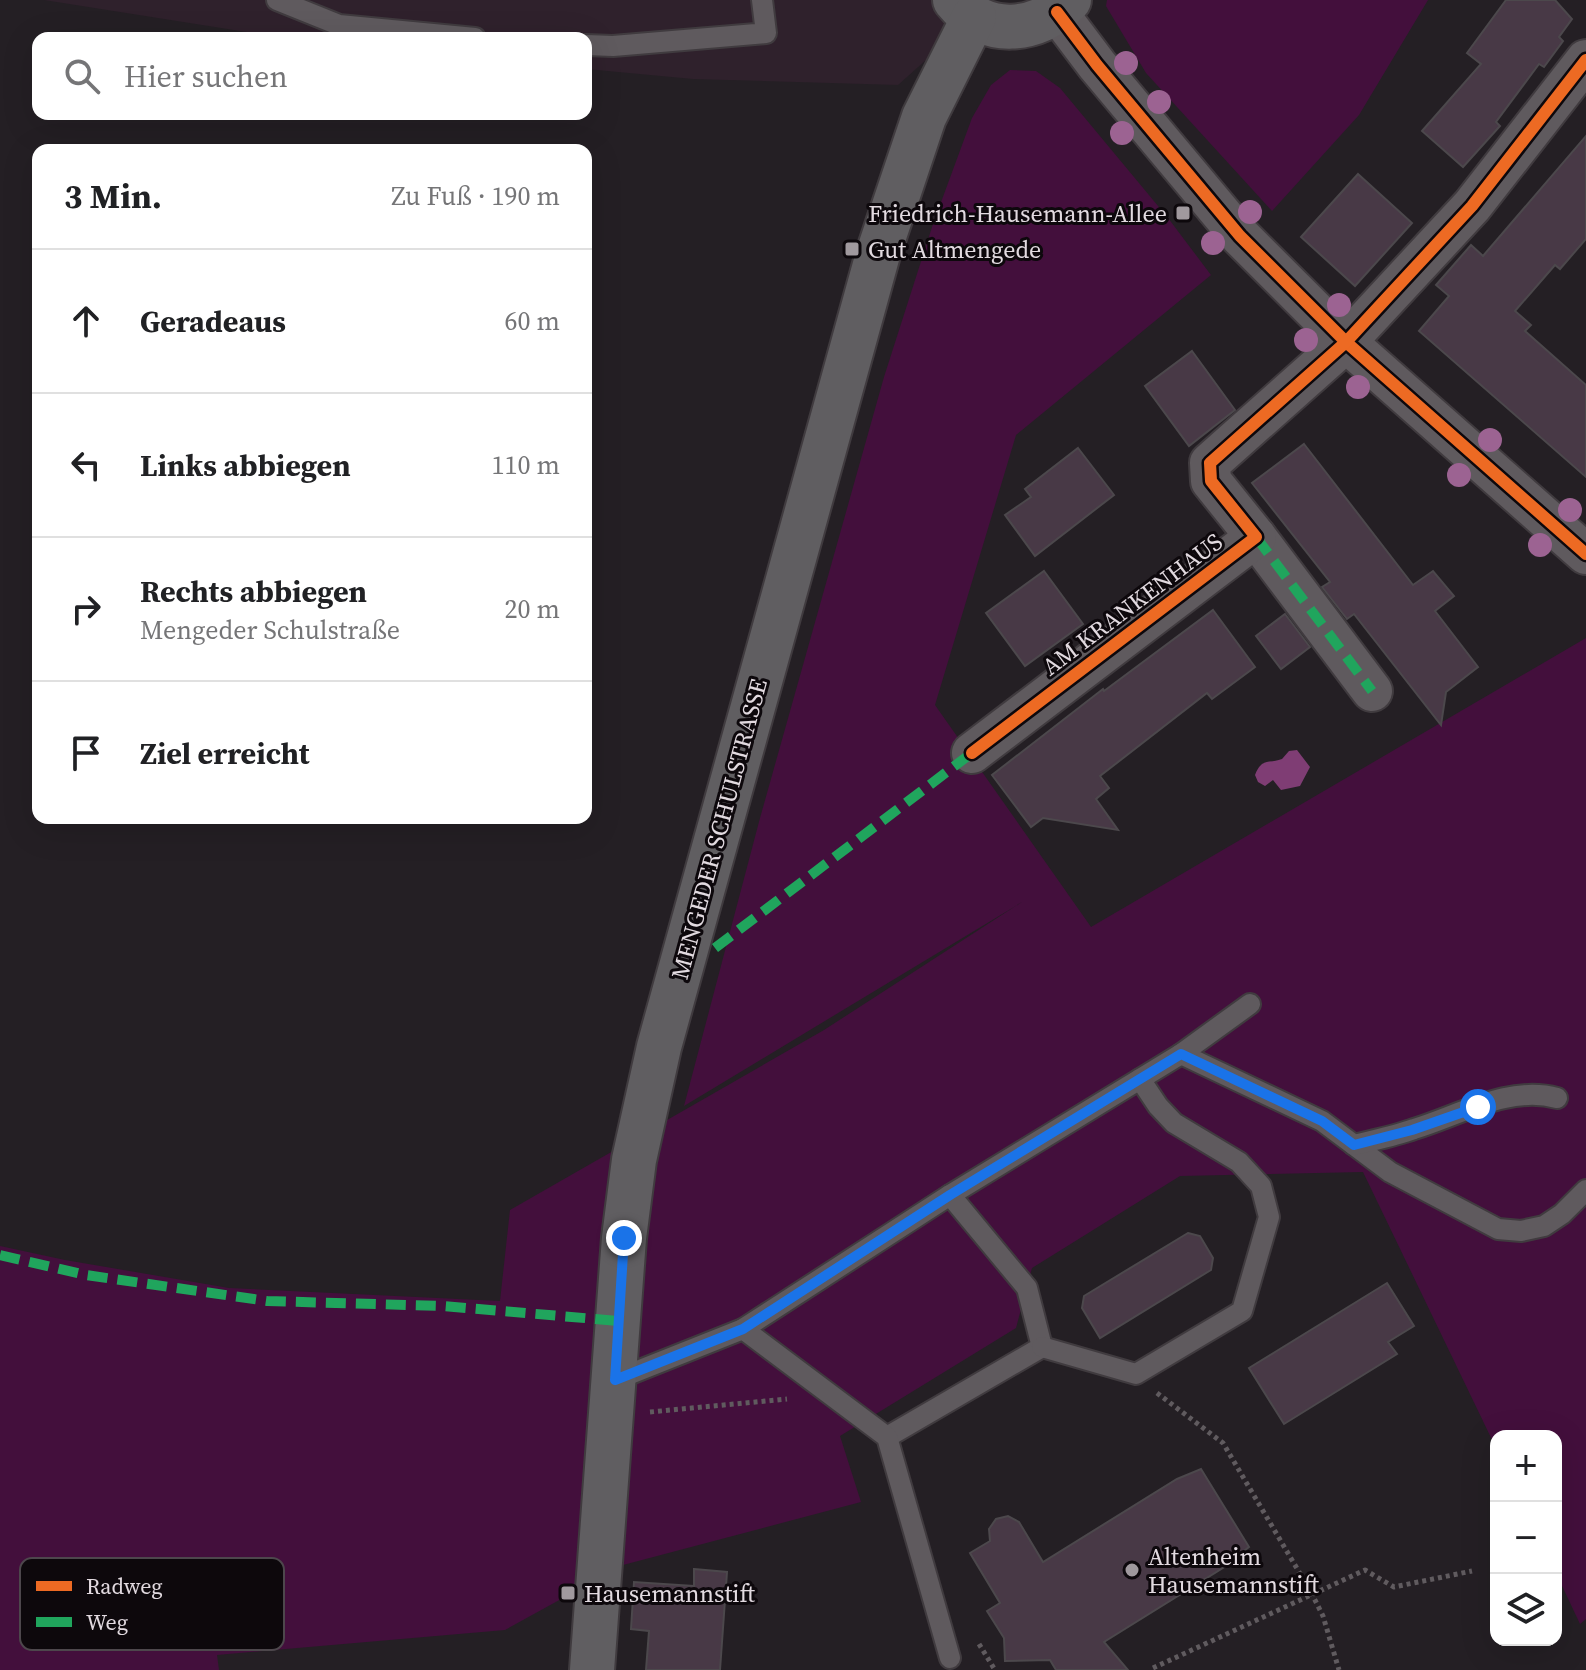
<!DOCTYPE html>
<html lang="de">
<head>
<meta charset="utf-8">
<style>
  body { margin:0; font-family:"Source Serif 4",serif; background:#f2f2f2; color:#202124 }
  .controls { position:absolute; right:24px; bottom:24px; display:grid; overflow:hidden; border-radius:16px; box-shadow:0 8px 32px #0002 }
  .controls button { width:72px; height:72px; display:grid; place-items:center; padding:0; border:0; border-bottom:2px solid #e0e0e0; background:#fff; color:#202124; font:40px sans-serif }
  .stop { position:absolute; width:24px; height:24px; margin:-18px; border:6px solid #1a73e8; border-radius:50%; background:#fff }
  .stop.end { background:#1a73e8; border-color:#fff; box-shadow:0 2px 8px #0008 }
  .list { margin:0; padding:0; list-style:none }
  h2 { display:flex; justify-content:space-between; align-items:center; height:104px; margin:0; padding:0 32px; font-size:34px }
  h2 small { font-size:26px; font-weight:400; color:#757577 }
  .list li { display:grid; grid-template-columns:52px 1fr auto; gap:24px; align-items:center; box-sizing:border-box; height:144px; padding:0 32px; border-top:2px solid #e0e0e0 }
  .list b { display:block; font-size:30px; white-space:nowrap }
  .list p { margin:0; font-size:26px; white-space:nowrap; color:#757577 }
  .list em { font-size:26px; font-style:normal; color:#757577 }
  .icon { flex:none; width:44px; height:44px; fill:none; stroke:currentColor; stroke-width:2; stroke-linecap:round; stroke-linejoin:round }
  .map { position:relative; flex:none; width:1586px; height:1670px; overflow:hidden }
  .search { position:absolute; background:#fff; box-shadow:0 8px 32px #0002; left:32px; top:32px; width:560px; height:88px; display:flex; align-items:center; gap:20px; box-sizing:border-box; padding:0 28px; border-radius:16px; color:#757577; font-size:30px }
  .panel { position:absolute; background:#fff; box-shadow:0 8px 32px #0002; left:32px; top:144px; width:560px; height:680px; border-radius:16px }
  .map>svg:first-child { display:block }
</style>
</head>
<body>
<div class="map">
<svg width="1586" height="1670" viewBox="0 0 1586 1670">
  <rect width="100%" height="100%" fill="#241f24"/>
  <path fill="#2f212c" d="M44,0H955L974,17L898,85L693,79L586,69V38H285Z"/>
  <g fill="#430f3c">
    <path d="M1107,0H1428L1359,115L1272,211L1146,73L1106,6Z"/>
    <path d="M1010,70L1036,71L1060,88L1168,218L1211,275L1016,435L935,705L1091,927L1586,638V1619L1580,1624L1556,1573V1436H1496V1448L1363,1172L1180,1176L1032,1268L1016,1328L840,1436L861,1502L623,1565L505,1630L217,1655L219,1670H0V1246L65,1260L229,1288L500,1301L510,1210L824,1030L1022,902L684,1106L760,818L884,377L933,224L972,118L991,85Z"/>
  </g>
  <path fill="#7f3d74" d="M1297,750L1310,767L1300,786L1281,790L1273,780L1265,786L1258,782L1255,775C1262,757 1269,764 1282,759L1289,751Z"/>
  <g fill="#483946" stroke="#4c484c" stroke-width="2">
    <path d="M1506,0H1555L1572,19L1559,37L1563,41L1544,67L1539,64L1496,122L1500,126L1463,167L1422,131L1481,64L1467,53Z"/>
    <path d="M1586,136V239L1560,269L1555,265L1515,311L1531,325L1525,331L1586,385V477L1419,331L1449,296L1436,285L1471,245L1483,256Z"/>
    <path d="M1358,174L1412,223L1355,286L1301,237Z"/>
    <path d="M1192,351L1235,410L1189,446L1145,386Z"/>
    <path d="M1304,444L1413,585L1433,571L1454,596L1435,611L1478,667L1446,692L1441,725L1354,614L1347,619L1322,587L1330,582L1252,483Z"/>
    <path d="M1078,448L1114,495L1035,556L1005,515L1031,497L1025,489Z"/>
    <path d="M1044,571L1083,624L1025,666L986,613Z"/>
    <path d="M1213,610L1255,667L1212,699L1207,693L1100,776L1109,788L1096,799L1118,830L1043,818L1031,827L992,775L1103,689L1104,691Z"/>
    <path d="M1285,614L1310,647L1281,669L1256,636Z"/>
    <path d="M1188,1233L1200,1236L1213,1258L1211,1270L1100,1338L1082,1308L1084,1296Z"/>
    <path d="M1387,1283L1414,1326L1388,1342L1397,1354L1284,1424L1249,1368Z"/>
    <path d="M1201,1469L1249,1547L1240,1554L1242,1556L1104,1642L1128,1670H1056L1050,1660L1005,1661L1004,1638L987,1611L1000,1603L970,1553L990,1541L989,1529L996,1519L1008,1516L1019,1522L1043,1562L1177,1479Z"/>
    <path d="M694,1569L727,1572L720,1670H646L649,1631L631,1629L634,1582L694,1586Z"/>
  </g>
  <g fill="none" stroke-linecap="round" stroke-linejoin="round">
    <defs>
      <g id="lane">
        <path d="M277,0L339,25L475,38"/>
        <path d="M586,45L613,46L766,33L762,0"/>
        <path d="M1181,1054L1322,1121L1390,1172L1498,1229L1521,1231L1544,1226L1562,1214L1586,1190"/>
        <path d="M1354,1145C1374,1140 1395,1136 1414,1129C1460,1115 1509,1085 1557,1098"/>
        <path d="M950,1195L1181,1054L1250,1004"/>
        <path d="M743,1329L950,1195L1027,1288L1042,1347L887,1437"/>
        <path d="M1042,1347L1136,1374L1242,1311L1269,1217L1261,1186L1239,1162L1174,1123L1158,1106L1140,1079"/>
        <path d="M615,1380L743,1329L887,1437L950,1658"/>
      </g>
      <g id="street">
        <path d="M1057,12L1097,65L1240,236L1346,342L1586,554"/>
        <path d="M1256,537L1372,691"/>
        <path d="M972,753L1256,537L1211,481L1210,463L1346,342L1472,206L1586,60"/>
      </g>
      <g id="secondary">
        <path d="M955,0C985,38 1038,33 1069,0"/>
        <path d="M592,1670L624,1238L634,1160L659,1047L878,254L924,117L974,17"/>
      </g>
    </defs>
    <use href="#lane" stroke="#403b3f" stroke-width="24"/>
    <use href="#street" stroke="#403b3f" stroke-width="44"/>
    <use href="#secondary" stroke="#403b3f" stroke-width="48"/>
    <g stroke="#605b5f" stroke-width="5" stroke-dasharray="4 4" stroke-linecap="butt">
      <path d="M1157,1393L1223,1443L1312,1594L1323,1616L1339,1670"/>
      <path d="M650,1412L787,1399"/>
      <path d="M979,1644L995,1670"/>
      <path d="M1153,1668L1365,1570L1394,1587L1472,1571"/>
    </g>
    <use href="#lane" stroke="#5f5a5e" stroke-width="20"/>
    <use href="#street" stroke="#5f5a5e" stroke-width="40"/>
    <use href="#secondary" stroke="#605e61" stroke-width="44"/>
    <g stroke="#20a55d" stroke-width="10" stroke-dasharray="20 10" stroke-linecap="butt">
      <path d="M1256,537L1372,691"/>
      <path d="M715,948L977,749"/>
      <path d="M0,1255L86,1275L267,1301L443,1306L619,1321"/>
    </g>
    <defs>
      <g id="cycleway">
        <path d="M1057,12L1097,65L1240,236L1346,342L1586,554"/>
        <path d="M972,753L1256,537L1211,481L1210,463L1346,342L1472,206L1586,60"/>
      </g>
    </defs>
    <use href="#cycleway" stroke="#0d080c" stroke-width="17"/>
    <use href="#cycleway" stroke="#ed6a23" stroke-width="12"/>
  </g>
  <g fill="#9c6392">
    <circle cx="1126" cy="63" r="12"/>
    <circle cx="1159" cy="102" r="12"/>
    <circle cx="1122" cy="133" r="12"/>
    <circle cx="1250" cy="212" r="12"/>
    <circle cx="1213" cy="243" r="12"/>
    <circle cx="1339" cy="305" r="12"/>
    <circle cx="1306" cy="340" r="12"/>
    <circle cx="1358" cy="387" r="12"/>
    <circle cx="1490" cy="440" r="12"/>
    <circle cx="1459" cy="475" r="12"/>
    <circle cx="1570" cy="510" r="12"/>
    <circle cx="1540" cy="545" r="12"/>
  </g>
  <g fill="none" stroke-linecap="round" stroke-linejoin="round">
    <path stroke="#1a73e8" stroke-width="10" d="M624,1238L615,1380L743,1329L950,1195L1181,1054L1322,1121L1354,1145L1412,1130L1478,1107"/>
  </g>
  <g fill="#a0999e" stroke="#0d080c" stroke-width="3">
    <rect x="1175" y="205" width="16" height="16" rx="4"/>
    <rect x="844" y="241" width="16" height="16" rx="4"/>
    <circle cx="1132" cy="1570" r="8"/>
    <rect x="560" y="1585" width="16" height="16" rx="4"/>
  </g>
  <g text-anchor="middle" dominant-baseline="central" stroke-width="6" stroke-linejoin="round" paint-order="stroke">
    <g font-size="24" fill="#e2dae0" stroke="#0d080c" text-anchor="start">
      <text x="1167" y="213" text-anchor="end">Friedrich-Hausemann-Allee</text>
      <text x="868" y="249">Gut Altmengede</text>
      <text x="1148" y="1556">Altenheim<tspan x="1148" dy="28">Hausemannstift</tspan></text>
      <text x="584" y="1593">Hausemannstift</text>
    </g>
    <g font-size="24" fill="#e2dae0" stroke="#0d080c">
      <text transform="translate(1132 604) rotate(-37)">AM KRANKENHAUS</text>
      <text transform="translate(719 829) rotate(-75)">MENGEDER SCHULSTRASSE</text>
    </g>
  </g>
  <rect x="20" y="1558" width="264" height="92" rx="12" fill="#0d080c" stroke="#4d474c" stroke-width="2"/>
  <rect x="36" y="1581" width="36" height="10" fill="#ed6a23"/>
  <rect x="36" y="1617" width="36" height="10" fill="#20a55d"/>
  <g font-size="22" fill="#e2dae0">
    <text x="86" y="1594">Radweg</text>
    <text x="86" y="1630">Weg</text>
  </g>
</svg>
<div class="controls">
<button>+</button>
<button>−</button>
<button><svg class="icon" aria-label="layers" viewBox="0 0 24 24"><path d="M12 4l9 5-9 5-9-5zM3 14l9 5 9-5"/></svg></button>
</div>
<div class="stop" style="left:1478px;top:1107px"></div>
<div class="stop end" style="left:624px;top:1238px"></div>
<div class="search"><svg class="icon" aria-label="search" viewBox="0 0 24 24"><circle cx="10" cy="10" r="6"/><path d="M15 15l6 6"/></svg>Hier suchen</div>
<section class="panel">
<h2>3 Min.<small>Zu Fuß · 190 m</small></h2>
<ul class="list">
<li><svg class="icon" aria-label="ahead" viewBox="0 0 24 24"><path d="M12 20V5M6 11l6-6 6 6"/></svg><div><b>Geradeaus</b></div><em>60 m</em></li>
<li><svg class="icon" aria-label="left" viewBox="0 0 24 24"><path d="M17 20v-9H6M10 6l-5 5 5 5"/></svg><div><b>Links abbiegen</b></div><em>110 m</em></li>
<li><svg class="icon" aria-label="right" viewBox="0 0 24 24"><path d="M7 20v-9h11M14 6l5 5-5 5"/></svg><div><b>Rechts abbiegen</b><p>Mengeder Schulstraße</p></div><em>20 m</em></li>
<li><svg class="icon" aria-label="arrive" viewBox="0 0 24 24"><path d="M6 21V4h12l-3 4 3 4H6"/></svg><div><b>Ziel erreicht</b></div></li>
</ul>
</section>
</div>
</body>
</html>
